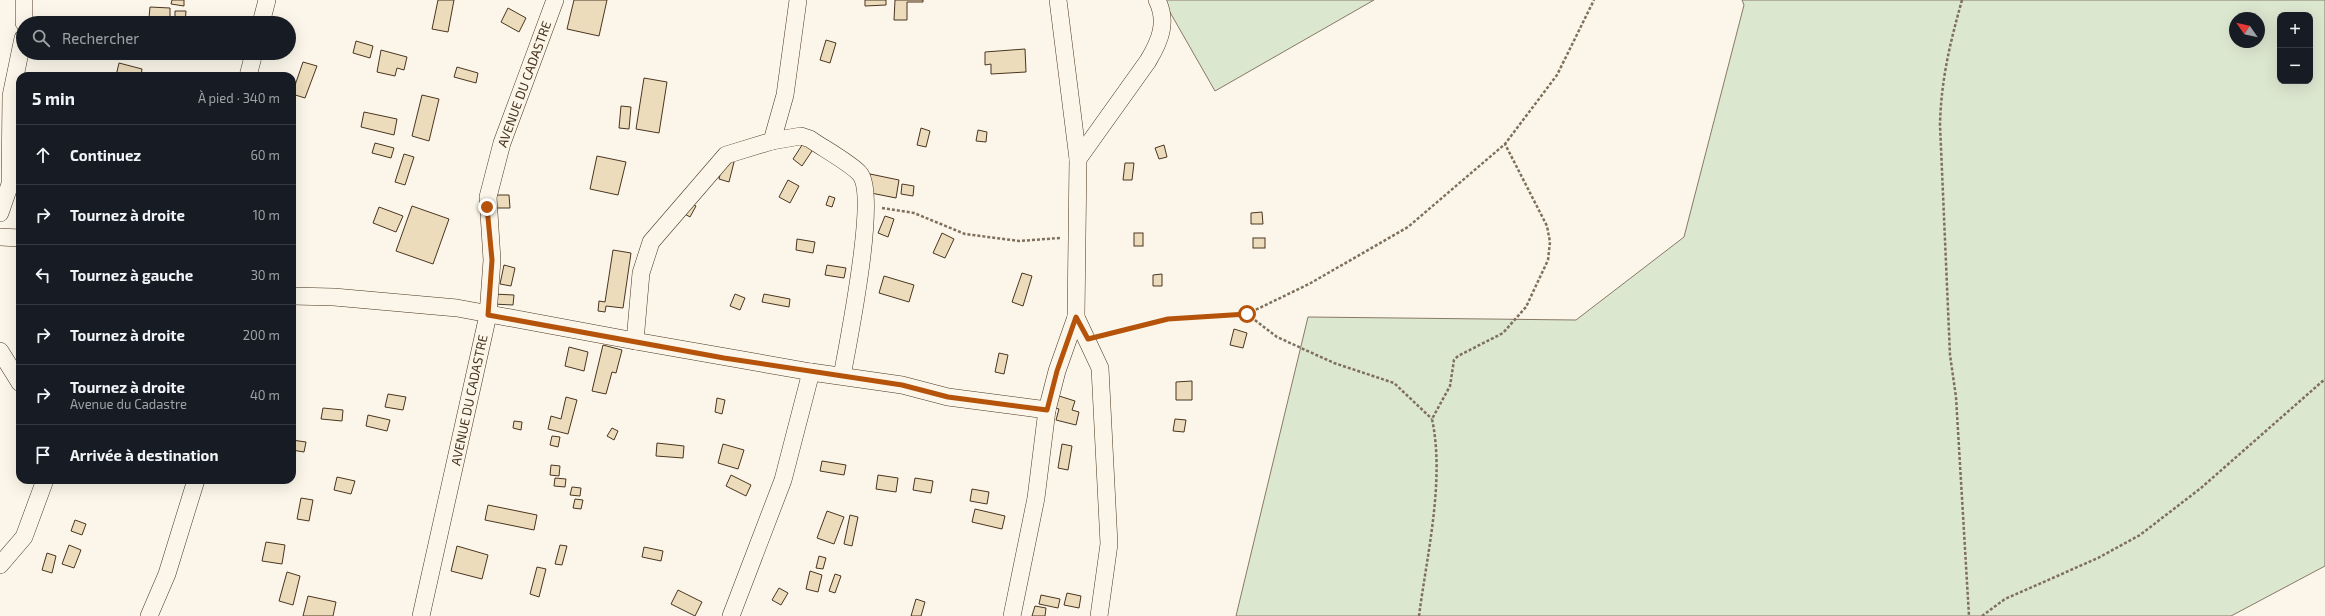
<!DOCTYPE html>
<html lang="fr">
<head>
<meta charset="utf-8">
<style>
  body { margin:0; font-family:"Exo 2",sans-serif; background:#242831; color:#f1f3f6 }
  .controls { position:absolute; right:12px; top:12px; display:grid; overflow:hidden; border-radius:8px; box-shadow:0 4px 16px #0002 }
  .controls button { width:36px; height:36px; display:grid; place-items:center; padding:0; border:0; border-bottom:1px solid #363941; background:#171b24; color:#f1f3f6; font:20px sans-serif }
  .compass { position:absolute; left:2229px; top:12px; width:36px; height:36px; border-radius:50%; background:#171b24; box-shadow:0 4px 16px #0002; rotate:304deg }
  .stop { position:absolute; width:12px; height:12px; margin:-9px; border:3px solid #b45309; border-radius:50%; background:#fff }
  .stop.end { background:#b45309; border-color:#fff; box-shadow:0 1px 4px #0008 }
  .list { margin:0; padding:0; list-style:none }
  h2 { display:flex; justify-content:space-between; align-items:center; height:52px; margin:0; padding:0 16px; font-size:17px }
  h2 small { font-size:13px; font-weight:400; color:#9ea1a6 }
  .list li { display:grid; grid-template-columns:26px 1fr auto; gap:12px; align-items:center; box-sizing:border-box; height:60px; padding:0 16px; border-top:1px solid #363941 }
  .list b { display:block; font-size:15px; white-space:nowrap }
  .list p { margin:0; font-size:13px; white-space:nowrap; color:#9ea1a6 }
  .list em { font-size:13px; font-style:normal; color:#9ea1a6 }
  .icon { flex:none; width:22px; height:22px; fill:none; stroke:currentColor; stroke-width:2; stroke-linecap:round; stroke-linejoin:round }
  .map { position:relative; flex:none; width:2325px; height:616px; overflow:hidden }
  .search { position:absolute; background:#171b24; box-shadow:0 4px 16px #0002; left:16px; top:16px; width:280px; height:44px; display:flex; align-items:center; gap:10px; box-sizing:border-box; padding:0 14px; border-radius:22px; color:#9ea1a6; font-size:15px }
  .panel { position:absolute; background:#171b24; box-shadow:0 4px 16px #0002; left:16px; top:72px; width:280px; height:412px; border-radius:12px }
  .map>svg:first-child { display:block }
</style>
</head>
<body>
<div class="map">
<svg width="2325" height="616" viewBox="0 0 2325 616">
  <rect width="100%" height="100%" fill="#fbf6e9"/>
  <g fill="#dce7d0" stroke="#887966" fill-rule="evenodd">
    <path d="M1163,0H1374L1215,91Z"/>
    <path d="M1742,0H2325V566L2231,616H1236L1308,317L1576,320L1684,237L1744,5ZM2280,15H2310V81H2280ZM2235,18H2259V42H2235Z"/>
  </g>
  <g fill="#ecdcbc" stroke="#4a3520">
    <path d="M172,0H184V6L171,4Z"/>
    <path d="M438,0H454L448,32L432,29Z"/>
    <path d="M574,0H607L599,36L567,29Z"/>
    <path d="M865,0H886V5L865,6Z"/>
    <path d="M895,0H923V2H907V20H894Z"/>
    <path d="M150,7L170,8V19L149,18Z"/>
    <path d="M508,8L526,18L519,32L501,22Z"/>
    <path d="M175,11H186L185,23H175Z"/>
    <path d="M826,40L836,43L830,63L820,60Z"/>
    <path d="M356,41L373,46L370,58L353,53Z"/>
    <path d="M1025,49L1026,72L991,74V64L985,65V52Z"/>
    <path d="M381,50L407,57L404,70L397,68L395,76L377,72Z"/>
    <path d="M303,62L317,66L305,98L292,94Z"/>
    <path d="M119,63L142,69L141,76H116Z"/>
    <path d="M457,67L478,73L476,83L454,77Z"/>
    <path d="M644,78L667,82L659,133L636,129Z"/>
    <path d="M422,95L439,99L429,141L412,136Z"/>
    <path d="M621,106L631,107L629,129L619,128Z"/>
    <path d="M364,112L397,119L394,135L361,127Z"/>
    <path d="M921,128L930,131L926,147L917,145Z"/>
    <path d="M978,130L987,132L986,142L976,141Z"/>
    <path d="M804,142L814,148L802,166L793,159Z"/>
    <path d="M375,143L394,148L391,158L372,153Z"/>
    <path d="M1164,145L1167,157L1159,159L1155,148Z"/>
    <path d="M404,154L414,157L405,185L395,182Z"/>
    <path d="M597,156L626,162L618,195L590,189Z"/>
    <path d="M724,159L734,162L729,182L719,179Z"/>
    <path d="M1125,163H1134L1132,180H1123Z"/>
    <path d="M870,174L899,180L896,198L866,192Z"/>
    <path d="M788,180L799,186L790,203L779,197Z"/>
    <path d="M902,184L914,186L913,196L901,194Z"/>
    <path d="M492,195H509L510,208H491Z"/>
    <path d="M829,196L835,198L832,207L826,205Z"/>
    <path d="M688,202L696,206L690,217L683,213Z"/>
    <path d="M412,206L449,219L433,264L396,251Z"/>
    <path d="M379,207L403,216L396,232L373,223Z"/>
    <path d="M1262,212L1263,224H1251V213Z"/>
    <path d="M885,216L894,219L888,237L878,233Z"/>
    <path d="M942,233L954,239L945,258L933,253Z"/>
    <rect x="1134" y="233" width="9" height="13"/>
    <rect x="1253" y="238" width="12" height="10"/>
    <path d="M797,239L815,242L813,253L796,250Z"/>
    <path d="M613,250L631,253L623,308L606,306L605,312L598,311L599,301L605,302Z"/>
    <path d="M504,265L515,268L511,286L500,284Z"/>
    <path d="M827,265L846,268L844,278L825,275Z"/>
    <path d="M1022,273L1032,276L1023,306L1012,302Z"/>
    <path d="M1162,274V286H1153V275Z"/>
    <path d="M884,276L914,285L909,302L879,293Z"/>
    <path d="M493,294L514,295L513,305L493,304Z"/>
    <path d="M735,294L745,298L740,310L730,306Z"/>
    <path d="M764,294L790,299L789,307L762,302Z"/>
    <path d="M1234,329L1247,333L1243,348L1230,345Z"/>
    <path d="M603,345L622,350L616,373L612,372L606,394L592,391Z"/>
    <path d="M569,347L588,352L584,371L565,366Z"/>
    <path d="M999,353L1008,355L1004,374L995,372Z"/>
    <path d="M1192,381V400H1176V382Z"/>
    <path d="M388,394L406,397L403,410L385,407Z"/>
    <path d="M1056,395L1075,401L1072,410L1079,412L1076,425L1056,420L1059,409L1052,407Z"/>
    <path d="M566,397L577,400L568,434L548,429L551,416L561,419Z"/>
    <path d="M717,398L725,400L722,414L715,412Z"/>
    <path d="M323,408L343,410L342,421L321,419Z"/>
    <path d="M368,415L390,420L387,431L366,426Z"/>
    <path d="M1175,419L1186,420L1184,432L1173,431Z"/>
    <path d="M514,421L522,422L521,430L513,428Z"/>
    <path d="M612,428L618,431L614,440L607,436Z"/>
    <path d="M552,436L560,437L558,447L550,445Z"/>
    <path d="M292,440L306,442L304,452L292,450Z"/>
    <path d="M657,443L684,446L683,458L656,456Z"/>
    <path d="M723,444L744,450L738,469L718,463Z"/>
    <path d="M1062,444L1072,446L1068,470L1058,468Z"/>
    <path d="M822,461L846,465L844,475L820,471Z"/>
    <path d="M551,465L560,466L559,476L550,475Z"/>
    <path d="M731,475L751,485L746,496L726,486Z"/>
    <path d="M878,475L898,478L896,492L876,489Z"/>
    <path d="M337,477L355,481L351,494L334,490Z"/>
    <path d="M555,478L566,479L565,487L554,486Z"/>
    <path d="M915,478L933,481L931,493L913,490Z"/>
    <path d="M572,487L581,488L580,496L570,495Z"/>
    <path d="M972,489L989,492L987,504L970,501Z"/>
    <path d="M301,498L313,500L309,521L297,519Z"/>
    <path d="M575,499L583,500L581,509L573,508Z"/>
    <path d="M488,505L537,515L534,530L485,520Z"/>
    <path d="M975,509L1005,516L1002,529L972,522Z"/>
    <path d="M827,511L844,517L834,544L817,538Z"/>
    <path d="M850,515L858,517L852,546L844,544Z"/>
    <path d="M75,520L86,524L82,535L71,531Z"/>
    <path d="M266,542L285,545L282,564L262,561Z"/>
    <path d="M69,545L81,550L74,568L62,564Z"/>
    <path d="M560,545L567,546L562,565L555,564Z"/>
    <path d="M457,546L488,555L482,579L451,571Z"/>
    <path d="M644,547L663,551L661,561L642,557Z"/>
    <path d="M47,553L56,556L52,573L42,570Z"/>
    <path d="M819,556L826,558L823,569L816,568Z"/>
    <path d="M537,567L546,569L539,597L530,594Z"/>
    <path d="M810,571L822,575L818,592L806,589Z"/>
    <path d="M287,572L300,576L293,605L279,601Z"/>
    <path d="M835,574L841,576L835,593L829,591Z"/>
    <path d="M779,588L788,593L781,605L772,600Z"/>
    <path d="M678,590L702,602L695,616L671,604Z"/>
    <path d="M1067,593L1081,596L1079,608L1064,605Z"/>
    <path d="M1041,595L1060,599L1058,608L1039,604Z"/>
    <path d="M308,596L336,602L333,616H303Z"/>
    <path d="M916,599L925,602L921,616H911Z"/>
    <path d="M1035,606L1046,608L1045,616H1032Z"/>
  </g>
  <g fill="none" stroke-linecap="round" stroke-linejoin="round">
    <defs>
      <g id="street">
        <path d="M24,0V23"/>
        <path d="M798,0L785,95L772,141L726,155L651,242L641,273L635,341L811,372L902,385L948,397L1047,410"/>
        <path d="M1058,0L1078,159"/>
        <path d="M261,23L267,0"/>
        <path d="M248,76L254,53"/>
        <path d="M772,141L801,136L810,139C821,147 852,164 860,174C878,196 848,343 842,376"/>
        <path d="M0,213L10,184L11,96L23,38"/>
        <path d="M0,237L20,238"/>
        <path d="M292,296L334,297L457,308L635,341"/>
        <path d="M0,351L20,383"/>
        <path d="M0,565L24,537L45,480"/>
        <path d="M149,616L167,574L196,480"/>
        <path d="M421,616L488,315L492,260L488,197L502,143L555,0"/>
        <path d="M731,616L783,480L811,372"/>
        <path d="M1012,616L1036,498L1047,410L1057,371L1076,317"/>
        <path d="M1099,616L1109,544L1100,368L1076,317L1078,159L1148,61C1160,41 1168,22 1157,0"/>
      </g>
    </defs>
    <use href="#street" stroke="#4a3520" stroke-width="18"/>
    <g stroke="#7f6f5c" stroke-width="2.5" stroke-dasharray="3 2" stroke-linecap="butt">
      <path d="M1962,0C1950,43 1941,80 1940,125L1950,355L1956,397L1969,616"/>
      <path d="M882,208L914,213L965,234L1019,241L1060,238"/>
      <path d="M1247,314L1277,337L1334,363L1394,383L1432,419"/>
      <path d="M1104,335L1168,319L1247,314L1309,284L1408,227L1505,144L1557,75L1594,0"/>
      <path d="M1419,616C1427,554 1445,480 1432,419L1450,386L1454,360L1458,356L1503,333L1526,307L1548,260L1550,242L1547,226L1505,144"/>
      <path d="M1982,616L2005,599L2098,558L2140,535L2201,488L2325,379"/>
    </g>
    <use href="#street" stroke="#fbf6e9" stroke-width="17"/>
  </g>
  <g fill="none" stroke-linecap="round" stroke-linejoin="round">
    <path stroke="#b45309" stroke-width="5" d="M487,207L492,260L488,315L724,358L902,385L948,397L1047,410L1057,371L1076,317L1088,339L1168,319L1247,314"/>
  </g>
  <g text-anchor="middle" dominant-baseline="central" stroke-width="3" stroke-linejoin="round" paint-order="stroke">
    <g font-size="13" fill="#4a3520" stroke="#fbf6e9">
      <text transform="translate(524 84) rotate(-70)">AVENUE DU CADASTRE</text>
      <text transform="translate(469 400) rotate(-78)">AVENUE DU CADASTRE</text>
    </g>
  </g>
</svg>
<div class="controls">
<button>+</button>
<button>−</button>
</div>
<svg class="compass" viewBox="-18 -18 36 36"><path d="M0-13l5 13h-10z" fill="#e53935"/><path d="M0 13l5-13h-10z" fill="#9ea1a6"/></svg>
<div class="stop" style="left:1247px;top:314px"></div>
<div class="stop end" style="left:487px;top:207px"></div>
<div class="search"><svg class="icon" aria-label="search" viewBox="0 0 24 24"><circle cx="10" cy="10" r="6"/><path d="M15 15l6 6"/></svg>Rechercher</div>
<section class="panel">
<h2>5 min<small>À pied · 340 m</small></h2>
<ul class="list">
<li><svg class="icon" aria-label="ahead" viewBox="0 0 24 24"><path d="M12 20V5M6 11l6-6 6 6"/></svg><div><b>Continuez</b></div><em>60 m</em></li>
<li><svg class="icon" aria-label="right" viewBox="0 0 24 24"><path d="M7 20v-9h11M14 6l5 5-5 5"/></svg><div><b>Tournez à droite</b></div><em>10 m</em></li>
<li><svg class="icon" aria-label="left" viewBox="0 0 24 24"><path d="M17 20v-9H6M10 6l-5 5 5 5"/></svg><div><b>Tournez à gauche</b></div><em>30 m</em></li>
<li><svg class="icon" aria-label="right" viewBox="0 0 24 24"><path d="M7 20v-9h11M14 6l5 5-5 5"/></svg><div><b>Tournez à droite</b></div><em>200 m</em></li>
<li><svg class="icon" aria-label="right" viewBox="0 0 24 24"><path d="M7 20v-9h11M14 6l5 5-5 5"/></svg><div><b>Tournez à droite</b><p>Avenue du Cadastre</p></div><em>40 m</em></li>
<li><svg class="icon" aria-label="arrive" viewBox="0 0 24 24"><path d="M6 21V4h12l-3 4 3 4H6"/></svg><div><b>Arrivée à destination</b></div></li>
</ul>
</section>
</div>
</body>
</html>
